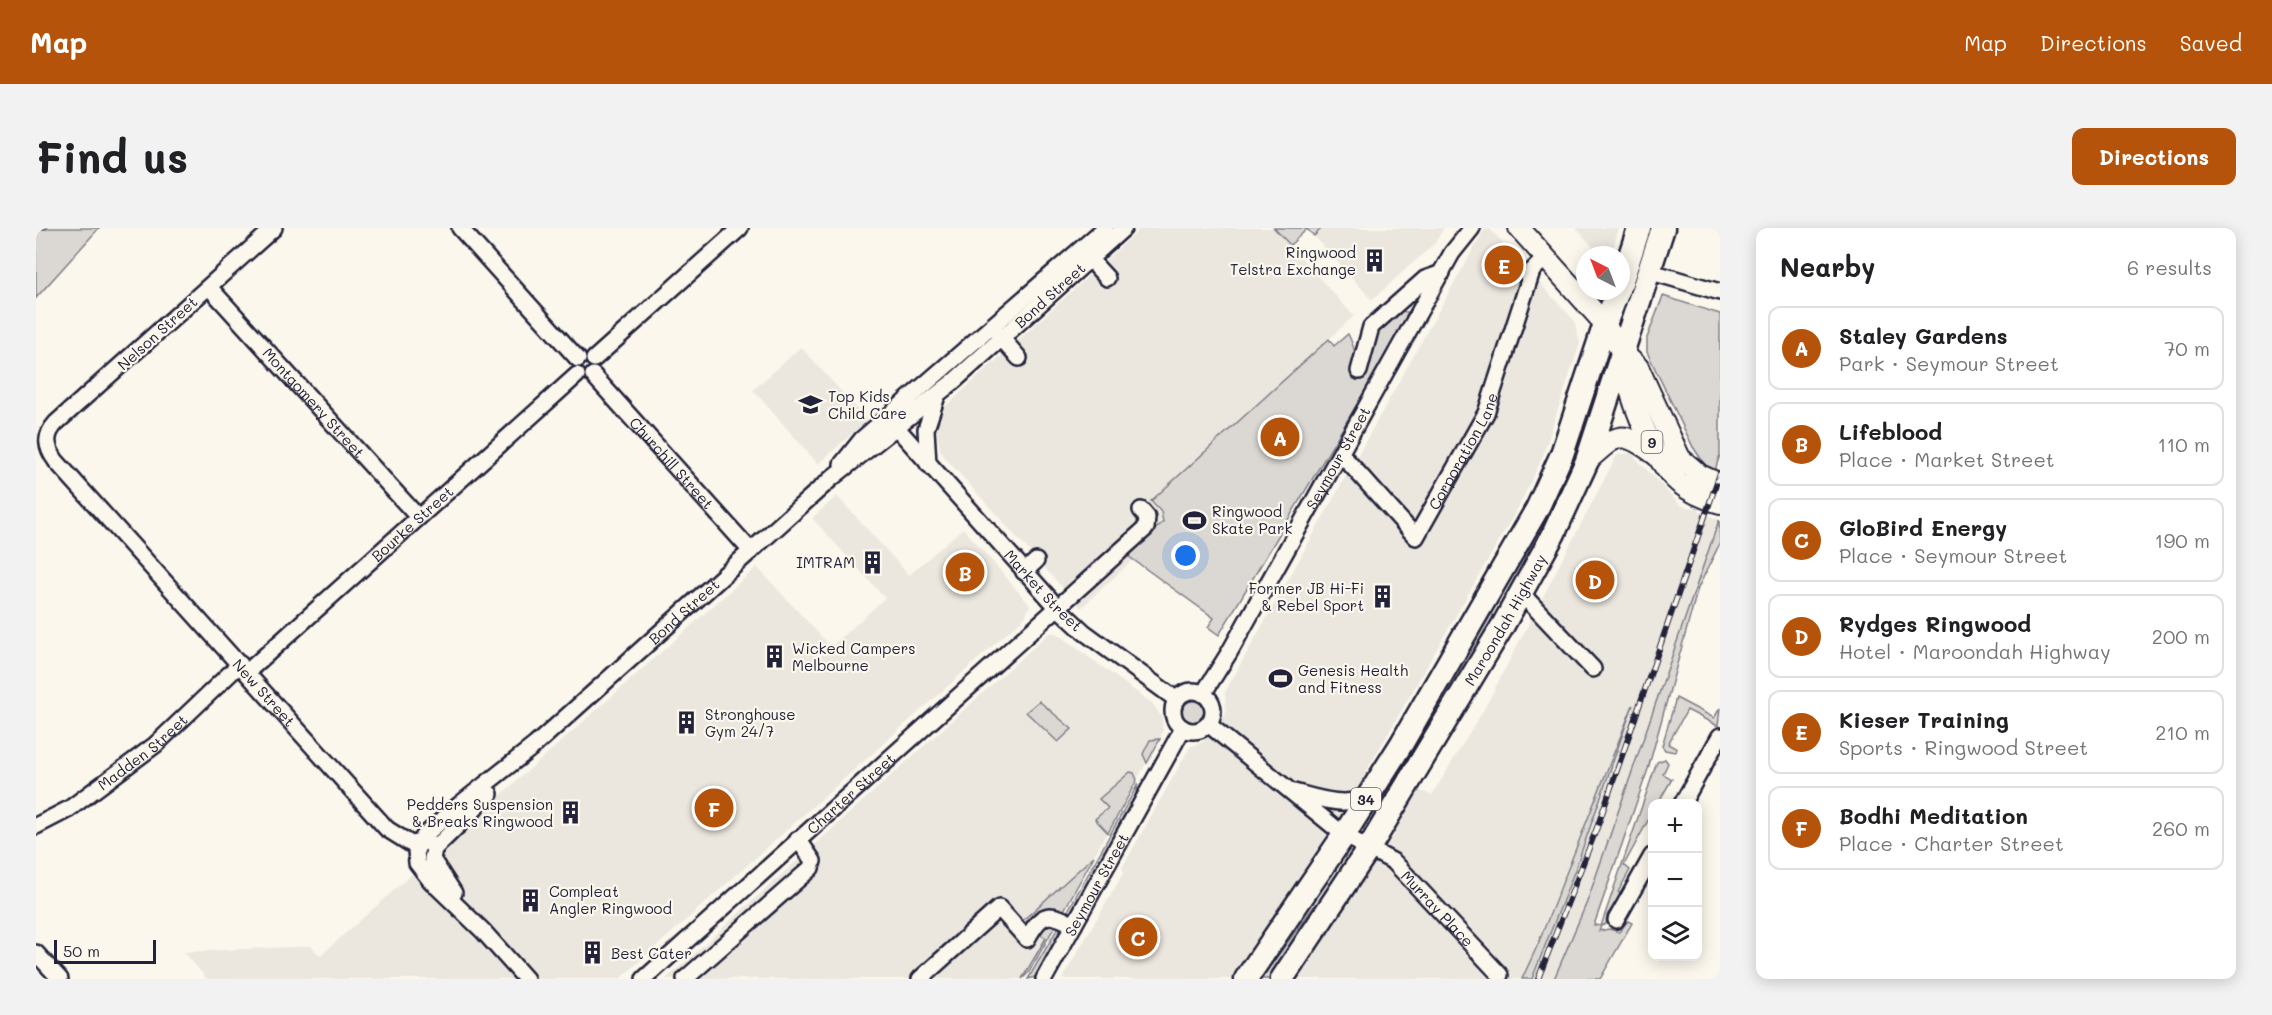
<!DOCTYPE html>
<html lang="en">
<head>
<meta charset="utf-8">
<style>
  body { margin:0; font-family:Mali,sans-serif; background:#f2f2f2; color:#202124 }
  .controls { position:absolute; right:18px; bottom:18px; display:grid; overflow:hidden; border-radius:12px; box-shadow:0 3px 15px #0003 }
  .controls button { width:54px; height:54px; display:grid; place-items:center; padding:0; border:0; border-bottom:2px solid #e0e0e0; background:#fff; color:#202124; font:30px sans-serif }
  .compass { position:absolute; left:1540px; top:18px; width:54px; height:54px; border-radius:50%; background:#fff; box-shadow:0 3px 15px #0003; rotate:318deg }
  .scale { position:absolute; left:18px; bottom:15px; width:102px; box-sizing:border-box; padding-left:6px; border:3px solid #22223b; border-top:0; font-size:16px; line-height:21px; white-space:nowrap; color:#22223b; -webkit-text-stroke:4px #fbf7ec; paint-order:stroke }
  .you { position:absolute; left:1150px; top:328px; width:21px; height:21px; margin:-15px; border:4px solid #fff; border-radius:50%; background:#1a73e8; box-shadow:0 0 0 9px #1a73e833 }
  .badge { display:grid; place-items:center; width:39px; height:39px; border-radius:50%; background:#b45309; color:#fff; font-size:20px; font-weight:700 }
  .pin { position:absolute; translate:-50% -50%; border:3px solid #fff; box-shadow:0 2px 6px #0006 }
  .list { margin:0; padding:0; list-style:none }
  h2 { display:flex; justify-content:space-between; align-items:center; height:78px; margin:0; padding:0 24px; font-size:26px }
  h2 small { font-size:20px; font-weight:400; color:#757577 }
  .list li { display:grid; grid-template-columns:39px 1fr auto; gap:18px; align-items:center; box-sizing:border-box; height:84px; margin:0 12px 12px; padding:0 12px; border:2px solid #e0e0e0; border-radius:12px }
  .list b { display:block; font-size:22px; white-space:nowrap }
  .list p { margin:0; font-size:20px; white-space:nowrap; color:#757577 }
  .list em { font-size:20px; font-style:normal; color:#757577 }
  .icon { flex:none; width:33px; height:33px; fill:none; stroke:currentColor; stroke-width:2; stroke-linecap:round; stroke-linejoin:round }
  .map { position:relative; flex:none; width:1684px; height:751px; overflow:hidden; border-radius:12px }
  header { display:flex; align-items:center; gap:36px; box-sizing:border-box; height:84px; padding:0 30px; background:#b45309; color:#fff }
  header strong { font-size:28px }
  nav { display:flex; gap:33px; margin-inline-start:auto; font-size:21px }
  .intro { display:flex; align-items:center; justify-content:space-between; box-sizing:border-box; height:144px; padding:0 36px }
  h1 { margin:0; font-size:42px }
  .button { padding:15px 27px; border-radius:12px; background:#b45309; color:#fff; font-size:21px; font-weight:700 }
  main { display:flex; gap:36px; padding:0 36px }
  aside { flex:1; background:#fff; border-radius:12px; box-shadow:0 3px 15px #0003 }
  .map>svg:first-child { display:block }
</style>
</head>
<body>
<header>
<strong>Map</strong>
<nav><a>Map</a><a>Directions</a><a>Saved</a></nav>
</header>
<div class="intro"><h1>Find us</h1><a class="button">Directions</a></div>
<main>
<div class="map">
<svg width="1684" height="751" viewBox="0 0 1684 751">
  <rect width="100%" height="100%" fill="#fbf7ec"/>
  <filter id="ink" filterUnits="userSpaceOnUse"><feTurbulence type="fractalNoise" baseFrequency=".0167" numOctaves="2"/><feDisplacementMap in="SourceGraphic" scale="12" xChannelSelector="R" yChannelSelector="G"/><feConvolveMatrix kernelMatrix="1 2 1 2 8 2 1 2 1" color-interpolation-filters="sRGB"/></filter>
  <g filter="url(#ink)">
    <g fill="#ebe7df">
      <path d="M1105,0H1238L1318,88L1115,273L1127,290L1123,300L1092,327L1097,332L1045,380L911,232L904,222L901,202L908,180Z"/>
      <path d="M1286,0H1408L1399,15L1336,72L1278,8Z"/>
      <path d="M1540,0H1583L1575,27H1564Z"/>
      <path d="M1454,1L1538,92L1544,115L1506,230L1484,276L1330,544L1396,567L1447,483L1581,227L1595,225L1645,278L1664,281L1663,284L1683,292L1551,674L1518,751H1496L1539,642L1590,495L1486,751H1026L1088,644L1086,640L1154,519L1167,514L1190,486L1189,464L1448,2Z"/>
      <path d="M765,119L831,192L782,236L717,162Z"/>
      <path d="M801,268L873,347L927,300L994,377L989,389L584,751H171L148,724L275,718L284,728L721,339L795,419L849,370L776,290Z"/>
      <path d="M1013,405H1020L1117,476L1126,490L1127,502L1124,511L988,751H630Z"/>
    </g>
    <g fill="#dbd8d3" stroke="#7e7d87" stroke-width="1.5">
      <path d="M0,0H63L0,70Z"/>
      <path d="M1238,0H1286L1278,8L1271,1L1254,17Z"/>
      <path d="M1627,68L1684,86V227L1679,242L1672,241L1657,219L1611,124V110Z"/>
      <path d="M1365,83L1371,84L1372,91L1183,407L1172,399L1178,390L1092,328L1127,294L1125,284L1115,273L1293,111L1298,118L1312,106C1320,121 1318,129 1328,145L1343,103Z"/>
      <path d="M1683,292L1684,315L1662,360L1612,541L1558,697L1565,698L1621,534L1629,531L1632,535L1627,546L1636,551L1622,575L1616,576V585L1588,637L1594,642L1582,664L1586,667L1571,687L1570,696L1565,698L1563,703L1573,701L1583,704L1592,693L1596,695L1564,751H1518L1551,674Z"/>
      <path d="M1455,386L1460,390L1407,477L1403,474Z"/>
      <path d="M1640,470L1678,490L1684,480L1682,498L1651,482L1632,516L1641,521L1639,524L1629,522L1626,518Z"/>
      <path d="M1003,473L1036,501L1022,514L990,484Z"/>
      <circle cx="1157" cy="484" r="11"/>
      <path d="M1597,477L1539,642L1496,751H1486L1502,716Z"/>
      <path d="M1124,511L1123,513L1111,535L1107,526L1114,512Z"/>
      <path d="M1094,544L1098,545L1101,552L1072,605L1059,591L1072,580L1063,571Z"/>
      <path d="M1102,556L1099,569L1034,685L1030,686Z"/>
      <path d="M1058,628L1027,684L1007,681L998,687L990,699L984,695Z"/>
      <path d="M1278,678L1282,681L1235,751H1225Z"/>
      <path d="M1013,693L1020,696L993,744L986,751L1010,710L1002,705Z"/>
      <path d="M1023,698L1024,702L999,749L992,751Z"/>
    </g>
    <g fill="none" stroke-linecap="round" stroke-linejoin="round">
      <path stroke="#787681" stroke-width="4" d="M0,0H10"/>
      <defs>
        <g id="minor">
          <path id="s1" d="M238,0L20,195C8,208 10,219 20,233L351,601L375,616L392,614"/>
          <path d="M424,0L542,131"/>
          <path d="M1047,24L1071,50"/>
          <path d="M1612,43L1684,64"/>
          <path id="s2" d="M173,59L382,289"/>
          <path d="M961,105L983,130"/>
          <path d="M558,131L704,0"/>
          <path d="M1323,143L1335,99L1389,51L1406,45"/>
          <path id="s3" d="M557,147L715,323"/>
          <path id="s4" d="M852,190L1021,379L1048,404L1141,472"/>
          <path id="s5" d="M1305,226L1380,309L1450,185L1496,43L1509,30"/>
          <path d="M806,236L826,211L1069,0"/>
          <path d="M892,236L890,201L901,168"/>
          <path d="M988,344L1000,333"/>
          <path d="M1485,365L1557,441"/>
          <path id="s6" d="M211,444L541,147"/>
          <circle cx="1157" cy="483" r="20"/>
          <path id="s7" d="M1167,466L1193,425L1416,25L1436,0"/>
          <path id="s8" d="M1172,496L1308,607L1358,634L1464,747"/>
          <path d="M1258,564C1281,570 1309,580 1331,569"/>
          <path d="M1646,576L1684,508"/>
          <path d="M429,584L454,566"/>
          <path id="s9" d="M0,598L33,581L119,517L204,436"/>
          <path d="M418,665L396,631L398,621L439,581"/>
          <path d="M1580,692L1616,628"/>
          <path d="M0,725L24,751"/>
          <path id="s10" d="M490,751L447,703L394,652L381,635L380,622L388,608L423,577L499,517L797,249L917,154L1088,0"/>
          <path id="s11" d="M608,751L1110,300L1111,289L1105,282"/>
          <path d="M649,751L775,640L777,633L762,611"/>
          <path d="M884,751L963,680L991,711C1006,684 1012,683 1038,697"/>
          <path id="s12" d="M1008,751L1147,500"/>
        </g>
        <g id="major">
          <path d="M1483,0L1569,96L1585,123L1602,139L1644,230L1664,247L1684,256"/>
          <path d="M1586,126C1591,162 1615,231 1643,255C1655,265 1670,271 1684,275"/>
          <path d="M1551,233C1582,205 1585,201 1620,227"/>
        </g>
        <g id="highway">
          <path d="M1585,55L1603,0"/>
          <path d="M1210,751L1308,607L1366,515L1501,281L1526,226L1569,96L1582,63"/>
          <path id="s13" d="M1246,751L1333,620L1466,399L1517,307L1551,233L1627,0"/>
        </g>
      </defs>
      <use href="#minor" stroke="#22223b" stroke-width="20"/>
      <use href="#major" stroke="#22223b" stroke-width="24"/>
      <use href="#highway" stroke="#22223b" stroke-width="27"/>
      <use href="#minor" stroke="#fbf7ec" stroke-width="15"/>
      <use href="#major" stroke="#fbf7ec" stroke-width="20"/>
      <use href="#highway" stroke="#fbf7ec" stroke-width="22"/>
      <defs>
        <path id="rail" d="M1502,751L1562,597L1684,245"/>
      </defs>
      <use href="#rail" stroke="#22223b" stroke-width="6"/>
      <use href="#rail" stroke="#fbf7ec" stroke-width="4" stroke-dasharray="11" stroke-linecap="butt"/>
    </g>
  </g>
  <defs>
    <symbol id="building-bare" viewBox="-9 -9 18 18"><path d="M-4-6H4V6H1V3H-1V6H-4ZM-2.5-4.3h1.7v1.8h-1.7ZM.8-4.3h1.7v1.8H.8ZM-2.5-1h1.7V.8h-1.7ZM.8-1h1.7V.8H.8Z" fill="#22223b" stroke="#fbf7ec" stroke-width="2.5" paint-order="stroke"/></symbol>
    <symbol id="school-bare" viewBox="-9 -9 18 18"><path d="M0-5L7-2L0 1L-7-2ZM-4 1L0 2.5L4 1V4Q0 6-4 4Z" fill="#22223b" stroke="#fbf7ec" stroke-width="2.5" paint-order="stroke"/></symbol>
    <symbol id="stadium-bare" viewBox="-9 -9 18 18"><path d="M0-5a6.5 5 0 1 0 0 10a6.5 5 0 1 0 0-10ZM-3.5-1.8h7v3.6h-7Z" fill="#22223b" stroke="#fbf7ec" stroke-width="2.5" paint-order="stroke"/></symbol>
  </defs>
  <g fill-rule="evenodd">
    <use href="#building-bare" x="1322" y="16" width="33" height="33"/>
    <use href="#school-bare" x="758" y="160" width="33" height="33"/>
    <use href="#stadium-bare" x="1142" y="276" width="33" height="33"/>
    <use href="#building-bare" x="820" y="318" width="33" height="33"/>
    <use href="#building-bare" x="1330" y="352" width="33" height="33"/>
    <use href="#building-bare" x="722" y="412" width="33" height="33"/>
    <use href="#stadium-bare" x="1228" y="434" width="33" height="33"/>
    <use href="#building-bare" x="634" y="478" width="33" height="33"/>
    <use href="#building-bare" x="518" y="568" width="33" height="33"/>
    <use href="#building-bare" x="478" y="656" width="33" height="33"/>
    <use href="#building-bare" x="540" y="708" width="33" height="33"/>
  </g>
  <g text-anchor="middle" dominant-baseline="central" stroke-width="4.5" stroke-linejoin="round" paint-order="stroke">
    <g fill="#fbf7ec" stroke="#636270" stroke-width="1.5">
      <rect x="1605.5" y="203" width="21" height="22" rx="4.5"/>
      <rect x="1315" y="560" width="30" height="22" rx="4.5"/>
    </g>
    <g font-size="14" font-weight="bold" fill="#22223b">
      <text x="1616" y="214">9</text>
      <text x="1330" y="571">34</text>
    </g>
    <g font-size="15" fill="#22223b" stroke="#fbf7ec" text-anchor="start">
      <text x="1320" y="24" text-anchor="end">Ringwood<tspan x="1320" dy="17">Telstra Exchange</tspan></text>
      <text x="792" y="168">Top Kids<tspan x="792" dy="17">Child Care</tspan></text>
      <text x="1176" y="283">Ringwood<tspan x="1176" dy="17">Skate Park</tspan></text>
      <text x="819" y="334" text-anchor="end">IMTRAM</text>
      <text x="1328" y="360" text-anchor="end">Former JB Hi-Fi<tspan x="1328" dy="17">&amp; Rebel Sport</tspan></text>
      <text x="756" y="420">Wicked Campers<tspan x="756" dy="17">Melbourne</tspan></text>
      <text x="1262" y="442">Genesis Health<tspan x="1262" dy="17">and Fitness</tspan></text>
      <text x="669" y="486">Stronghouse<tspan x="669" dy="17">Gym 24/7</tspan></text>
      <text x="517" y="576" text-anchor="end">Pedders Suspension<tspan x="517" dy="17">&amp; Breaks Ringwood</tspan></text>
      <text x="513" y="663">Compleat<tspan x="513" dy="17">Angler Ringwood</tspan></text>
      <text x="575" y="725">Best Cater</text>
    </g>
    <g font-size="15" fill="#22223b" stroke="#fbf7ec">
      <text stroke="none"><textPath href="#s10" startOffset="1016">Bond Street</textPath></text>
      <text transform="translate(121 105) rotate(-42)">Nelson Street</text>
      <text stroke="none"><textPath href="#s2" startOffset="156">Montgomery Street</textPath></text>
      <text stroke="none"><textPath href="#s5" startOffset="210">Corporation Lane</textPath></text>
      <text stroke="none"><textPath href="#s7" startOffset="272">Seymour Street</textPath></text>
      <text stroke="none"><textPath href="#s3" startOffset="118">Churchill Street</textPath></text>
      <text stroke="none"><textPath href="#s6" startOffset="222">Bourke Street</textPath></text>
      <text stroke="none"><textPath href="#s4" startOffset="232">Market Street</textPath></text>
      <text stroke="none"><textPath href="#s10" startOffset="532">Bond Street</textPath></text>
      <text stroke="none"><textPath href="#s13" startOffset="423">Maroondah Highway</textPath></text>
      <text stroke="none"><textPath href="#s1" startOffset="646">New Street</textPath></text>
      <text stroke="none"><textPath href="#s9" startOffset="130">Madden Street</textPath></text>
      <text stroke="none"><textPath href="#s11" startOffset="278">Charter Street</textPath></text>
      <text stroke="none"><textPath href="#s12" startOffset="108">Seymour Street</textPath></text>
      <text stroke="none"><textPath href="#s8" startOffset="296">Murray Place</textPath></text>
    </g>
  </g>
</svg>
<div class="controls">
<button>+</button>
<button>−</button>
<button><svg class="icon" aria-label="layers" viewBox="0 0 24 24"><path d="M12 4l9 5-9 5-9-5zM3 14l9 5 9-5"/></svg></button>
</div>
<svg class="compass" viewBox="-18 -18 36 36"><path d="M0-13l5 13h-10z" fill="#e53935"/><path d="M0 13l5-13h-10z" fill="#757577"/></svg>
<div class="scale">50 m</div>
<div class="you"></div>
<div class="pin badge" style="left:1244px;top:209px">A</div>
<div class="pin badge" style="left:929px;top:344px">B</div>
<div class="pin badge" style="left:1102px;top:709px">C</div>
<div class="pin badge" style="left:1559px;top:352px">D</div>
<div class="pin badge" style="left:1468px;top:37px">E</div>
<div class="pin badge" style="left:678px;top:580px">F</div>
</div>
<aside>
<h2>Nearby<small>6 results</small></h2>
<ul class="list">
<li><span class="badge">A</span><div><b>Staley Gardens</b><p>Park · Seymour Street</p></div><em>70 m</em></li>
<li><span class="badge">B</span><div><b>Lifeblood</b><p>Place · Market Street</p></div><em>110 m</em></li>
<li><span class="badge">C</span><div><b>GloBird Energy</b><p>Place · Seymour Street</p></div><em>190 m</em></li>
<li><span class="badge">D</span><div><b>Rydges Ringwood</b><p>Hotel · Maroondah Highway</p></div><em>200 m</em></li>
<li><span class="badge">E</span><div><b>Kieser Training</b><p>Sports · Ringwood Street</p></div><em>210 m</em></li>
<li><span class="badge">F</span><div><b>Bodhi Meditation</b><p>Place · Charter Street</p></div><em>260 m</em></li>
</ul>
</aside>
</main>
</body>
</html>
